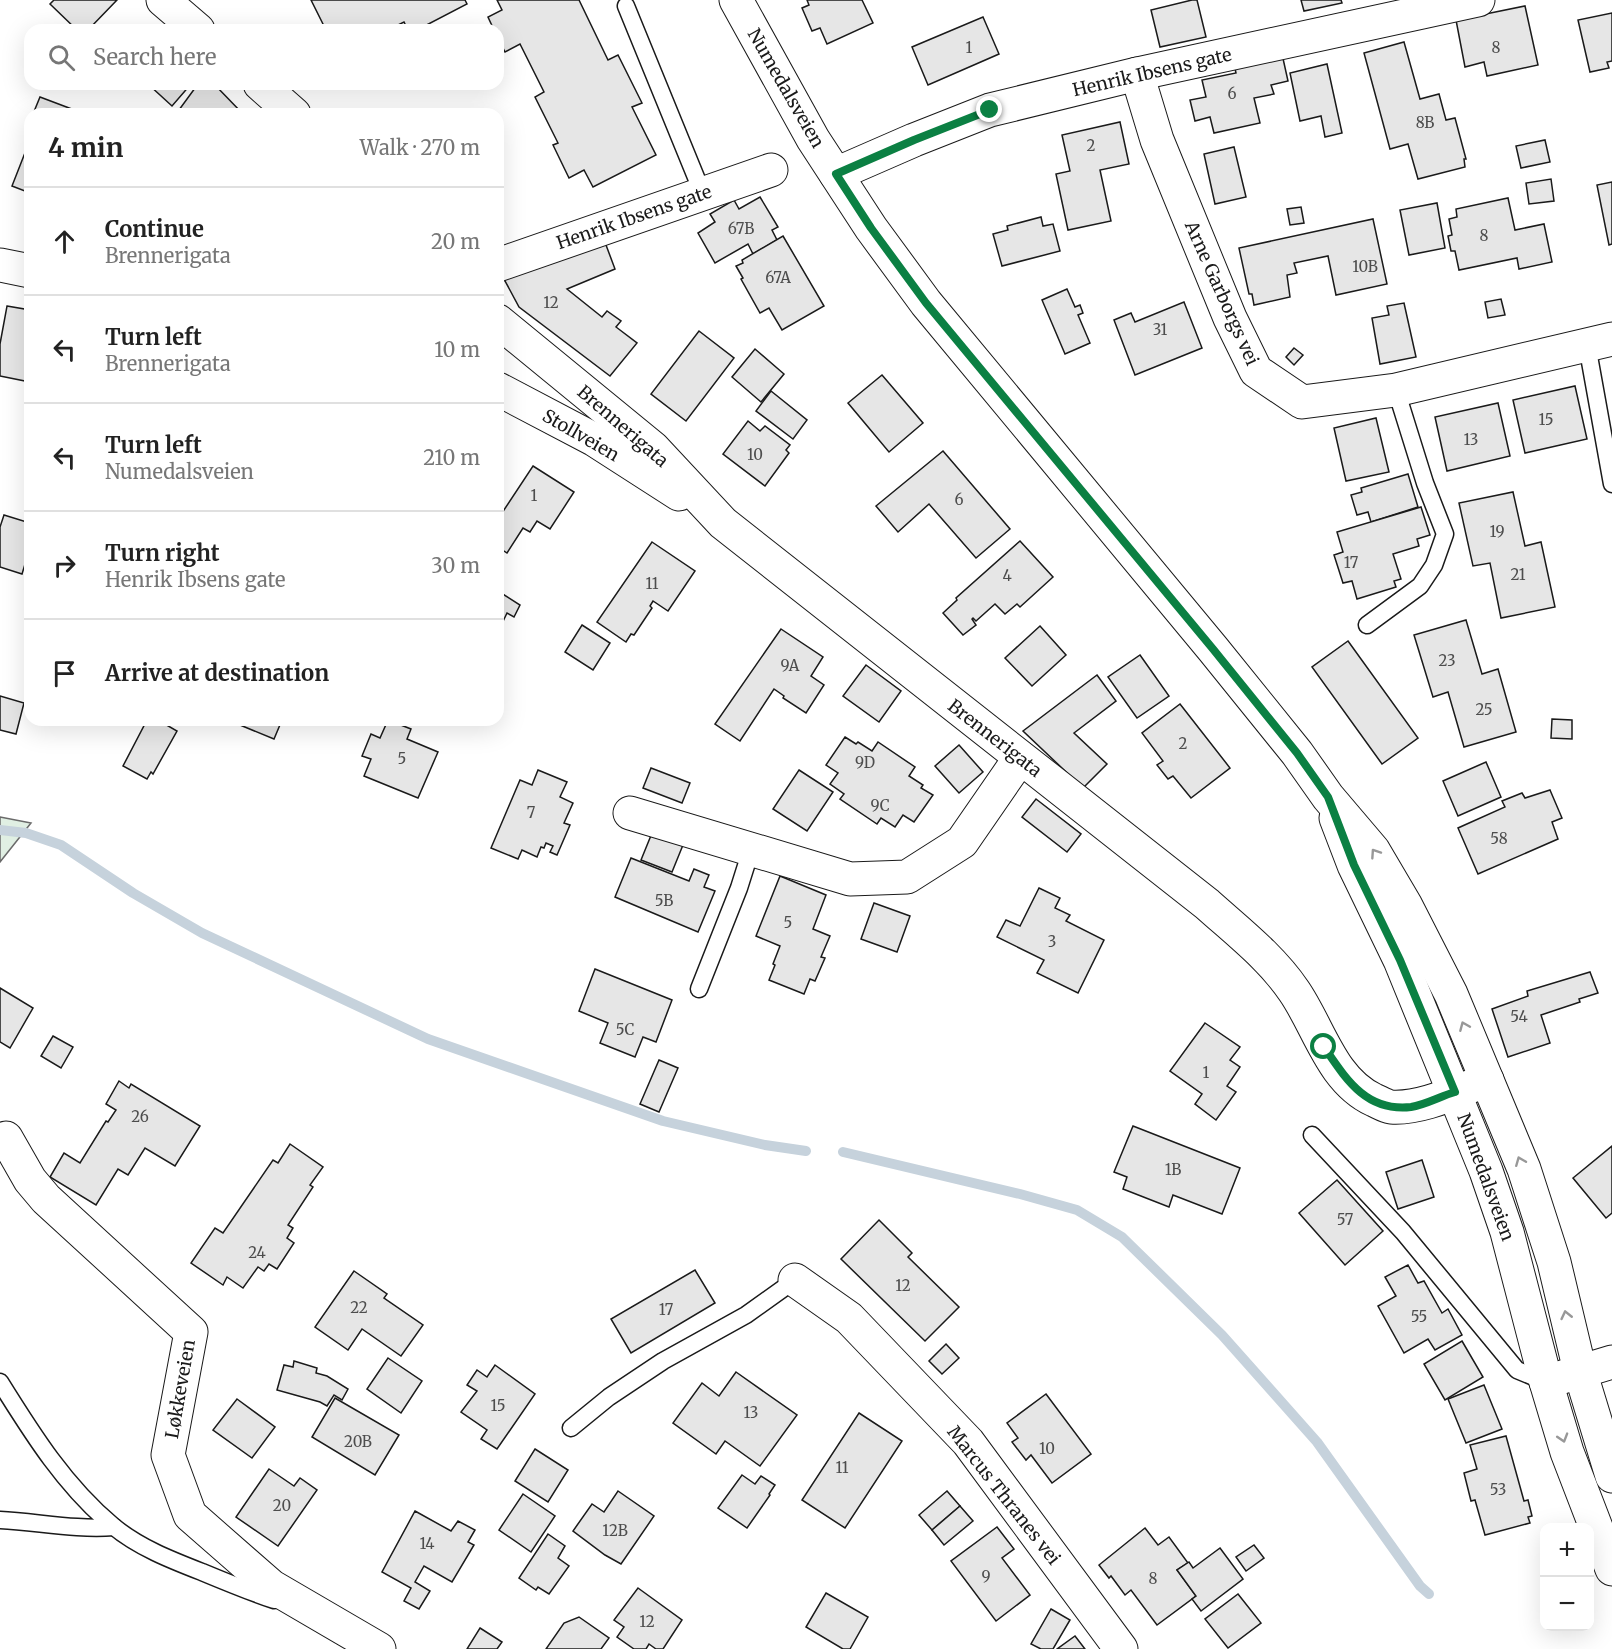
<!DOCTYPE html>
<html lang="en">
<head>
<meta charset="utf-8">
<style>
  body { margin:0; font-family:Merriweather,serif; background:#f6f6f6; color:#222 }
  .controls { position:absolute; right:18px; bottom:18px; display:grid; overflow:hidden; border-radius:12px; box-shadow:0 6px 24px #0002 }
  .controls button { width:54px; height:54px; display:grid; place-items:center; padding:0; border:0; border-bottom:2px solid #e0e0e0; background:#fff; color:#222; font:30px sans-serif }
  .stop { position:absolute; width:18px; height:18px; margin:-14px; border:4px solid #0b8043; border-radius:50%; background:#fff }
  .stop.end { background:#0b8043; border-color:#fff; box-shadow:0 2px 6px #0008 }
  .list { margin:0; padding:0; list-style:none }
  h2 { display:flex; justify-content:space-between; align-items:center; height:78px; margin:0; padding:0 24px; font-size:26px }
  h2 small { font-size:20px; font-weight:400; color:#767676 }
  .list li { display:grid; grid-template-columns:39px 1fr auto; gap:18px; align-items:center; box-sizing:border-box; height:108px; padding:0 24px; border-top:2px solid #e0e0e0 }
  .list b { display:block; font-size:22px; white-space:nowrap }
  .list p { margin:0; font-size:20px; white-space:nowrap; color:#767676 }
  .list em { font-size:20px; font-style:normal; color:#767676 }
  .icon { flex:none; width:33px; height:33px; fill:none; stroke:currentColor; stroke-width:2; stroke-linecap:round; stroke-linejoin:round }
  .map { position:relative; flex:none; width:1612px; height:1649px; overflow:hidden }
  .search { position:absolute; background:#fff; box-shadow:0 6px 24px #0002; left:24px; top:24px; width:480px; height:66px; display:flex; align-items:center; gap:15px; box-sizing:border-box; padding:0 21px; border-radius:18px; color:#767676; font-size:22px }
  .panel { position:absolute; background:#fff; box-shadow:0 6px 24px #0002; left:24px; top:108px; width:480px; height:618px; border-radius:18px }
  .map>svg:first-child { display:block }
</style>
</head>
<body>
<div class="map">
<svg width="1612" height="1649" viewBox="0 0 1612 1649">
  <rect width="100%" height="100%" fill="#fff"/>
  <path fill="#e0efe3" stroke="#6a6a6a" stroke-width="1.5" d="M0,817L31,823L0,862Z"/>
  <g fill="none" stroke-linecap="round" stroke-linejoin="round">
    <g stroke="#c6d2dc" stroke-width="10">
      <path d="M0,830L26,833L61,845L133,893L202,933L428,1039L663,1121L765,1145L806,1151"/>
      <path d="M843,1152L1020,1194L1077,1210L1122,1237L1222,1335L1317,1442L1420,1586L1429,1594"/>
    </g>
  </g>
  <g fill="#e6e6e6" stroke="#1a1a1a" stroke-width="1.5">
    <path d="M54,0H117L88,30H77L50,4Z"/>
    <path d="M311,0H465L467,4L417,30H408L404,22L388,30H326Z"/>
    <path d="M497,0H579L608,60L618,55L642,103L632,107L656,155L593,187L584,170L569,178L553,145L558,143L535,97L544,92L520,44L505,52L498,38V30H494L488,17L502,10Z"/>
    <path d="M807,0H862L873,23L827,44L820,28L812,31L802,8L809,5Z"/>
    <path d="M1192,0H1197L1206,37L1160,47L1151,10Z"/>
    <path d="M1301,0H1341L1342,3L1304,11Z"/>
    <path d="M1525,6L1538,65L1487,76L1484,62L1465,67L1456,20Z"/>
    <path d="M1612,13V61L1607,62L1609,68L1590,72L1578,20Z"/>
    <path d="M983,17L999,54L928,85L912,47Z"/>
    <path d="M1404,42L1420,99L1439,94L1446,120L1455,118L1466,159H1464L1465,167L1418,179L1408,144L1390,149L1364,53Z"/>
    <path d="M1282,54L1288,81L1271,85L1274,94L1254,98L1260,123L1214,133L1210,117L1195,121L1190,100L1206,97L1202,80L1236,73L1234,64Z"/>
    <path d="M1327,64L1342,133L1325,137L1321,116L1300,121L1290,73Z"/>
    <path d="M148,84H191L172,106Z"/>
    <path d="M198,84H214L243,114H176Z"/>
    <path d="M40,97L85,114H33Z"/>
    <path d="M1120,122L1129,164L1100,170L1111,221L1068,230L1056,174L1070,171L1062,135Z"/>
    <path d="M30,140V193L12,186Z"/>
    <path d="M1545,140L1550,162L1521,168L1516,146Z"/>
    <path d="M1234,147L1246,197L1215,204L1204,154Z"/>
    <path d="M1551,179L1554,201L1529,204L1526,183Z"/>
    <path d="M1612,182V244L1609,245L1597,185Z"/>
    <path d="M760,197L778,227L772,230L777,240L753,254L748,244L715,263L698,233L715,222L710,214L734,200L739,209Z"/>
    <path d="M1508,198L1515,230L1544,224L1552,262L1519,269L1517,258L1459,270L1455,251H1451L1448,236L1452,235L1449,219L1457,217L1456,209Z"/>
    <path d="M1437,203L1445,248L1409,255L1400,210Z"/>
    <path d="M1301,207L1304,223L1290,225L1287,209Z"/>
    <path d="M1041,217L1043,226L1053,224L1060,251L1002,266L993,234L1008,230L1007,226Z"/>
    <path d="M1373,219L1387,284L1336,295L1328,256L1294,263L1297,273L1287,275L1290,297L1254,305L1252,294H1249L1239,248Z"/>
    <path d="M783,236L824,306L782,330L769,308L760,313L741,279L743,278L736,266L743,263L742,260Z"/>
    <path d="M603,237L615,269L567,289L602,317L607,311L621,321L616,327L637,343L610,376L519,307L504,279Z"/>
    <path d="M1067,289L1075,307L1080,305L1083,313L1078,315L1090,343L1065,354L1042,300Z"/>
    <path d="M1501,299L1505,315L1488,318L1485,302Z"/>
    <path d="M1184,302L1202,348L1135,375L1114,320L1131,313L1135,322Z"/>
    <path d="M1404,303L1416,357L1380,364L1372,318L1389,315L1387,306Z"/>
    <path d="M7,306L30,310V382L0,376V344Z"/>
    <path d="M699,331L734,358L686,421L651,394Z"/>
    <path d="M1294,348L1303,355L1294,365L1286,357Z"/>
    <path d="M755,349L784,374L761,402L732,377Z"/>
    <path d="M882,375L923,423L889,452L848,403Z"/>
    <path d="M1575,386L1587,439L1525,453L1513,400Z"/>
    <path d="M771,391L807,420L793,439L756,411Z"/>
    <path d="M1498,403L1510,456L1447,471L1435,417Z"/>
    <path d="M1376,418L1389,472L1346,481L1334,428Z"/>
    <path d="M748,421L760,431L765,426L790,445L786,450L789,453L765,486L723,454Z"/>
    <path d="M943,451L1010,529L976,558L929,504L898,532L876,506Z"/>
    <path d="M533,466L574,492L550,529L537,521L530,532L523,528L507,553L498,547V519Z"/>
    <path d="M1408,474L1418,507L1371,522L1368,512L1357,515L1351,495L1362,492L1361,488Z"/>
    <path d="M1513,492L1525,546L1541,542L1555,607L1501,618L1490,563L1473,566L1459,503Z"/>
    <path d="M1421,507L1430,535L1417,539L1419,546L1393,554L1401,579L1394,581L1396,587L1357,599L1352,581L1343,583L1334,555L1343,552L1337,532Z"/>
    <path d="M4,515L30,523V548L22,574L0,567V527Z"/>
    <path d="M1020,541L1053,577L1020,607L1017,604L1005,614L995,604L976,621L973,618L972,619L976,625L963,635L943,613L957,600L956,598Z"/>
    <path d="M652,542L695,571L668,611L653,601L650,606L652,608L634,635L631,634L626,642L597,622Z"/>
    <path d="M498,591L520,605L514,617L507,613L498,632Z"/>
    <path d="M1466,620L1482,674L1498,669L1516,732L1464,747L1448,692L1433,697L1414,635Z"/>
    <path d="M582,625L610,643L593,670L565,652Z"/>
    <path d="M1040,626L1066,655L1032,686L1005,658Z"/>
    <path d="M781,629L823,657L811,676L824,685L806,713L783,698L784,696L774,689L740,741L715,724Z"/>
    <path d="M1348,641L1418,738L1382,764L1312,667Z"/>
    <path d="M1140,655L1169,696L1137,718L1108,677Z"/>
    <path d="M866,665L901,691L879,722L843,696Z"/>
    <path d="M1097,675L1116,701L1074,733L1107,764L1083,788L1023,731Z"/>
    <path d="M0,696L24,703L16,734L0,730Z"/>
    <path d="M1180,704L1230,768L1191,798L1173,776L1168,779L1157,765L1163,761L1142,733Z"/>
    <path d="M1552,719L1572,720V739L1551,738Z"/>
    <path d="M147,720H158L177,731L153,774L151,772L147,779L123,766Z"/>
    <path d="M228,720H282L274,739Z"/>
    <path d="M388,720L411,729L407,739L438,752L418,798L364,776L371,759L362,756L371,734L380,738Z"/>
    <path d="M845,737L856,744L858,742L872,751L878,742L915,767L909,776L923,785L921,788L933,795L914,822L903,815L895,827L881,818L877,824L840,799L844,794L830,784L838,773L826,765Z"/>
    <path d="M959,745L983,772L959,793L935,766Z"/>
    <path d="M1486,762L1501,797L1458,816L1443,781Z"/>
    <path d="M651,768L690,783L682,803L643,788Z"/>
    <path d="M538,770L567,782L560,797L573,803L564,823L570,825L557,855L550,852L553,846L546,843L544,848L541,847L537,857L522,850L518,859L491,848L520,780L532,785Z"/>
    <path d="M799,770L833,792L807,831L773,809Z"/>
    <path d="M1550,790L1562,818L1552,822L1558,839L1478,874L1458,828L1505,807L1502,801L1522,793L1525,798Z"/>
    <path d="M1036,799L1081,834L1067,852L1022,817Z"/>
    <path d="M652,833L683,845L672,872L641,860Z"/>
    <path d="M631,858L689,881L694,869L709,875L704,887L715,891L698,932L615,897Z"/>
    <path d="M780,876L826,895L813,929L830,936L821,957L825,958L815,981L810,979L804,994L769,980L775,965L773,964L780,946L756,936Z"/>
    <path d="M1039,888L1060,898L1055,908L1070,915L1066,921L1104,940L1078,993L1037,973L1044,960L997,937L1006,920L1020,926Z"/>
    <path d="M874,903L910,916L897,952L861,939Z"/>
    <path d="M595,969L672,1000L656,1042L643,1037L635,1057L600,1043L608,1023L579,1011Z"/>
    <path d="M1590,972L1598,993L1579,999L1580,1002L1541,1015L1550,1043L1508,1057L1492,1009L1528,996L1527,991Z"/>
    <path d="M0,988L33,1008L10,1048L0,1042Z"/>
    <path d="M1205,1023L1240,1047L1230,1060L1240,1067L1227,1086L1236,1092L1216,1120L1195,1104L1202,1094L1170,1071Z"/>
    <path d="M53,1036L73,1047L61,1068L41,1056Z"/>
    <path d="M659,1060L678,1068L659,1112L640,1104Z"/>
    <path d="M119,1081L129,1088L131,1084L200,1126L175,1166L145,1148L128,1175L118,1169L96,1205L50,1177L64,1153L80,1163L106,1121L108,1122L116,1110L106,1104Z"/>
    <path d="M1133,1126L1240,1168L1222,1214L1173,1195L1169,1207L1123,1189L1127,1177L1114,1172Z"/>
    <path d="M290,1144L323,1167L310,1185L313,1187L288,1225L293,1228L287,1238L294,1243L277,1269L269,1264L264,1271L258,1267L243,1288L227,1277L223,1285L191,1263L215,1228L223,1233L273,1160L278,1163Z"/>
    <path d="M1612,1146V1213L1606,1218L1573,1178Z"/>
    <path d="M1422,1160L1434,1197L1398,1209L1386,1172Z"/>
    <path d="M1337,1180L1383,1231L1345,1265L1299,1213Z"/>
    <path d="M879,1220L912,1253L908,1257L959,1307L925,1341L841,1259Z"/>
    <path d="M1408,1265L1418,1283L1424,1281L1442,1313L1448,1309L1462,1335L1435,1350L1428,1339L1404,1353L1378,1306L1396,1296L1385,1277Z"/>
    <path d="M695,1270L715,1303L631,1353L611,1319Z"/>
    <path d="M354,1271L387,1294L384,1298L423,1325L401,1356L362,1329L348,1350L315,1327Z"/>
    <path d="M1462,1341L1483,1377L1445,1400L1424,1364Z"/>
    <path d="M946,1344L959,1358L942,1374L929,1361Z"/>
    <path d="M388,1358L422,1381L401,1413L367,1389Z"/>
    <path d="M294,1361L317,1368L316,1373L327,1376L348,1389L342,1400L334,1395L327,1406L320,1402L277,1390L284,1365L293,1367Z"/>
    <path d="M495,1365L535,1394L497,1449L481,1439L487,1430L461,1412L477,1391L467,1385L477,1370L487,1377Z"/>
    <path d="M736,1372L797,1415L760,1466L725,1441L716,1454L673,1423L702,1383L719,1396Z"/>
    <path d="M1484,1385L1502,1429L1466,1443L1448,1399Z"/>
    <path d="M1046,1394L1091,1454L1052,1483L1031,1455L1026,1460L1012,1442L1018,1438L1007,1423Z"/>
    <path d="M335,1398L399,1435L375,1475L312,1437Z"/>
    <path d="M237,1399L275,1427L252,1458L213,1430Z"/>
    <path d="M859,1413L902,1441L845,1528L802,1500Z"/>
    <path d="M1506,1436L1524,1501L1528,1500L1532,1516L1528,1517L1530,1523L1485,1535L1475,1500L1471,1501L1464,1473L1477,1469L1470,1445Z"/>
    <path d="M535,1449L568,1470L548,1502L515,1481Z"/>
    <path d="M269,1469L294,1486L300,1478L317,1490L278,1546L236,1517Z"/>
    <path d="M742,1475L755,1484L761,1476L775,1485L769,1494L770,1495L747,1528L718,1508Z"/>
    <path d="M618,1491L654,1516L621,1564L605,1555L573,1531L592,1504L604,1512Z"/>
    <path d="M947,1491L960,1506L932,1530L919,1515Z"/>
    <path d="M523,1494L555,1516L531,1552L499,1530Z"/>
    <path d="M960,1506L973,1521L944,1545L932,1530Z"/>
    <path d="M415,1511L451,1531L458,1521L475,1530L468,1542L474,1545L452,1582L424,1566L415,1582L430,1591L419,1609L404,1601L411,1588L382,1572Z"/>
    <path d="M997,1527L1014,1549L1002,1558L1030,1595L996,1621L951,1561Z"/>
    <path d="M1145,1528L1158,1545L1169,1537L1188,1563L1177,1570L1196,1596L1157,1625L1131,1590L1125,1595L1111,1576L1109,1578L1099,1565Z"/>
    <path d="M548,1534L565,1546L558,1558L569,1566L549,1594L538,1587L536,1590L519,1578Z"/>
    <path d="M1254,1545L1264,1558L1246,1571L1236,1557Z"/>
    <path d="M1220,1548L1243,1579L1201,1611L1192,1599L1196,1596L1177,1570L1189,1562L1193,1568Z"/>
    <path d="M638,1588L682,1620L663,1649H656L649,1644L646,1649H634L617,1637L624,1627L614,1620Z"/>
    <path d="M826,1593L868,1617L850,1649H843L806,1627Z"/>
    <path d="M1238,1594L1261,1623L1228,1648L1205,1619Z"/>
    <path d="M1051,1609L1070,1620L1053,1649H1041L1031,1644Z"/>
    <path d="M579,1617L609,1638L601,1649H546L564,1623Z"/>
    <path d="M480,1628L502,1642L497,1649H467Z"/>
    <path d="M1075,1636L1085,1649H1057Z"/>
  </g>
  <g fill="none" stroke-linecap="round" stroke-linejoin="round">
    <defs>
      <g id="service">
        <path d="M626,6L702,192"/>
        <path d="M1587,345L1612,484"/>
        <path d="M1367,625L1420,586L1434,565L1445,534L1425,483L1396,390"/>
        <path d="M699,989L739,888L751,850"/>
        <path d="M1312,1135L1403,1232L1517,1370L1546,1382"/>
        <path d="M0,1382C33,1435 65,1486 113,1526C138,1547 171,1560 202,1572C226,1582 250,1592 274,1600"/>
        <path d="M571,1428L609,1397L663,1361L746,1315L795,1280"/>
        <path d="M0,1520C38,1522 76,1530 114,1527"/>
      </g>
      <g id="minor">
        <path d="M163,0L198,30"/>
        <path d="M1137,74L1157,140L1230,318L1256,371L1302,402L1396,390L1612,339"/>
        <path d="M260,84L294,114"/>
        <path d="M836,174L914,140L990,110L1137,74L1478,0"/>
        <path d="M0,265L30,271"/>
        <path d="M498,265L771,170"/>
        <path d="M498,321L653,448L723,523L1207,904C1237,931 1271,957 1294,991C1319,1027 1331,1080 1374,1100C1379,1102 1385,1106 1391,1107C1423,1109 1457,1091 1487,1080"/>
        <path d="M498,389L595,440L679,494"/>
        <path d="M630,813L850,879L907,877L962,842L1020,758"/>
        <path d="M6,1138L30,1180L46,1199L191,1332L168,1455L190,1515L271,1586L379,1649"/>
        <path d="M795,1280L849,1318L968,1442L1121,1649"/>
        <path d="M1546,1382L1612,1362"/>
      </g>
      <g id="primary">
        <path d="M736,0L813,139L871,228L926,303L1213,649L1297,753L1328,797L1373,850L1406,906L1451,994L1524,1169L1554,1262L1580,1371L1612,1476"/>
        <path d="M1336,818L1354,865L1400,960L1486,1171L1507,1232L1546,1382L1567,1452L1612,1569"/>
      </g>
    </defs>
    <use href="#service" stroke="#1a1a1a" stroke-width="19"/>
    <use href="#minor" stroke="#1a1a1a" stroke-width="35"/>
    <use href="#primary" stroke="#1a1a1a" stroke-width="35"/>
    <use href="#service" stroke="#fff" stroke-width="16"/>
    <use href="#minor" stroke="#fff" stroke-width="33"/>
    <use href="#primary" stroke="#fff" stroke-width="33"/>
  </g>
  <defs><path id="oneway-chevron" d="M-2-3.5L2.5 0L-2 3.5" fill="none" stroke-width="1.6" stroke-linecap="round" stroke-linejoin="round" transform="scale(1.5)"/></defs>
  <g stroke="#989898">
    <use href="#oneway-chevron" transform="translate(1375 853) rotate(-124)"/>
    <use href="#oneway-chevron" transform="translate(1464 1026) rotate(-113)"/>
    <use href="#oneway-chevron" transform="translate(1520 1161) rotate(-112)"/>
    <use href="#oneway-chevron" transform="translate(1566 1315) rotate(-103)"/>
    <use href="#oneway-chevron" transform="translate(1563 1438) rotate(73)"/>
  </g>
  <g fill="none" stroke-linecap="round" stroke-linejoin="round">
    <path stroke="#0b8043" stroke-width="8" d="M990,110L914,140L836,174L871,228L926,303L1213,649L1297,753L1328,797L1354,865L1400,960L1455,1092C1441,1096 1425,1105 1411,1107C1366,1112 1346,1079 1324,1047"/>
  </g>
  <g text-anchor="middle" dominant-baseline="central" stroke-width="4.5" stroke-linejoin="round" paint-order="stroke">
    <g font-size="15" fill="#4d4d4d">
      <text x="969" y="47">1</text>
      <text x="1496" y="47">8</text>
      <text x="1232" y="93">6</text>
      <text x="1425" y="122">8B</text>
      <text x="1091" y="145">2</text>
      <text x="741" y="228">67B</text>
      <text x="1484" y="235">8</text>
      <text x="1365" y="266">10B</text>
      <text x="778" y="277">67A</text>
      <text x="551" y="302">12</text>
      <text x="1160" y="329">31</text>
      <text x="1546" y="419">15</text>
      <text x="1471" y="439">13</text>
      <text x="755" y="454">10</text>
      <text x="534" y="495">1</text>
      <text x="959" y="499">6</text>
      <text x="1497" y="531">19</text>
      <text x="1351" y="562">17</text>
      <text x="1518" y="574">21</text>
      <text x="1007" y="575">4</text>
      <text x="652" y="583">11</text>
      <text x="1447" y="660">23</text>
      <text x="790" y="665">9A</text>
      <text x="1484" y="709">25</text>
      <text x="1183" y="743">2</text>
      <text x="402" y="758">5</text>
      <text x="865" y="762">9D</text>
      <text x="880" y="805">9C</text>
      <text x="531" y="812">7</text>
      <text x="1499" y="838">58</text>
      <text x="664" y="900">5B</text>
      <text x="788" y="922">5</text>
      <text x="1052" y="941">3</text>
      <text x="1519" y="1016">54</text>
      <text x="625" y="1029">5C</text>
      <text x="1206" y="1072">1</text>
      <text x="140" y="1116">26</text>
      <text x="1173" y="1169">1B</text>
      <text x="1345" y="1219">57</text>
      <text x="257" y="1252">24</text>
      <text x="903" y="1285">12</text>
      <text x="359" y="1307">22</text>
      <text x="666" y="1309">17</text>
      <text x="1419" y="1316">55</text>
      <text x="498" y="1405">15</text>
      <text x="751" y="1412">13</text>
      <text x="358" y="1441">20B</text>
      <text x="1047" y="1448">10</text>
      <text x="842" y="1467">11</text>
      <text x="1498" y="1489">53</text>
      <text x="282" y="1505">20</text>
      <text x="615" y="1530">12B</text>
      <text x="427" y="1543">14</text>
      <text x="986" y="1576">9</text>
      <text x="1153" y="1578">8</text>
      <text x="647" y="1621">12</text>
    </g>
    <g font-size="18" fill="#1a1a1a" stroke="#fff">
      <text transform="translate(1152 72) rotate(-13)">Henrik Ibsens gate</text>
      <text transform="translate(786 88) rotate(60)">Numedalsveien</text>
      <text transform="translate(634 217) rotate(-19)">Henrik Ibsens gate</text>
      <text transform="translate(1222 293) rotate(66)">Arne Garborgs vei</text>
      <text transform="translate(623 426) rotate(41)">Brennerigata</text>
      <text transform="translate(581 435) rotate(30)">Stollveien</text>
      <text transform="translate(995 738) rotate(38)">Brennerigata</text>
      <text transform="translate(1486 1177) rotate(70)">Numedalsveien</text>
      <text transform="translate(180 1389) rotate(-80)">Løkkeveien</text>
      <text transform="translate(1004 1495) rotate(52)">Marcus Thranes vei</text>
    </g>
  </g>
</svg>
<div class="controls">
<button>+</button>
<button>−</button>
</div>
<div class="stop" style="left:1324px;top:1047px"></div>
<div class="stop end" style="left:990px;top:110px"></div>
<div class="search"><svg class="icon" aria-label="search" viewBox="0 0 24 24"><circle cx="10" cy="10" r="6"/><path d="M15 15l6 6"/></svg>Search here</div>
<section class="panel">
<h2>4 min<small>Walk · 270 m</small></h2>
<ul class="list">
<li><svg class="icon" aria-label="ahead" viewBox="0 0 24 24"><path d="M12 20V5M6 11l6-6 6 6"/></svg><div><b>Continue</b><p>Brennerigata</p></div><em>20 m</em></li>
<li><svg class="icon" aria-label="left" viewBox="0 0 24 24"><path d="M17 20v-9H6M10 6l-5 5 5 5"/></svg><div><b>Turn left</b><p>Brennerigata</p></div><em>10 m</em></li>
<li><svg class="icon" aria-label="left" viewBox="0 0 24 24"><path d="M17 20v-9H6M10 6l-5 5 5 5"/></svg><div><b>Turn left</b><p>Numedalsveien</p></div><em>210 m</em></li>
<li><svg class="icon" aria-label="right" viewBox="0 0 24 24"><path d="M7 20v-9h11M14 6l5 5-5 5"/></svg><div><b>Turn right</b><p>Henrik Ibsens gate</p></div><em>30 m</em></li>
<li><svg class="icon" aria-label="arrive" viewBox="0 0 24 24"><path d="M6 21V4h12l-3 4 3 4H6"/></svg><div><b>Arrive at destination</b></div></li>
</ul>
</section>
</div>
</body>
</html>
